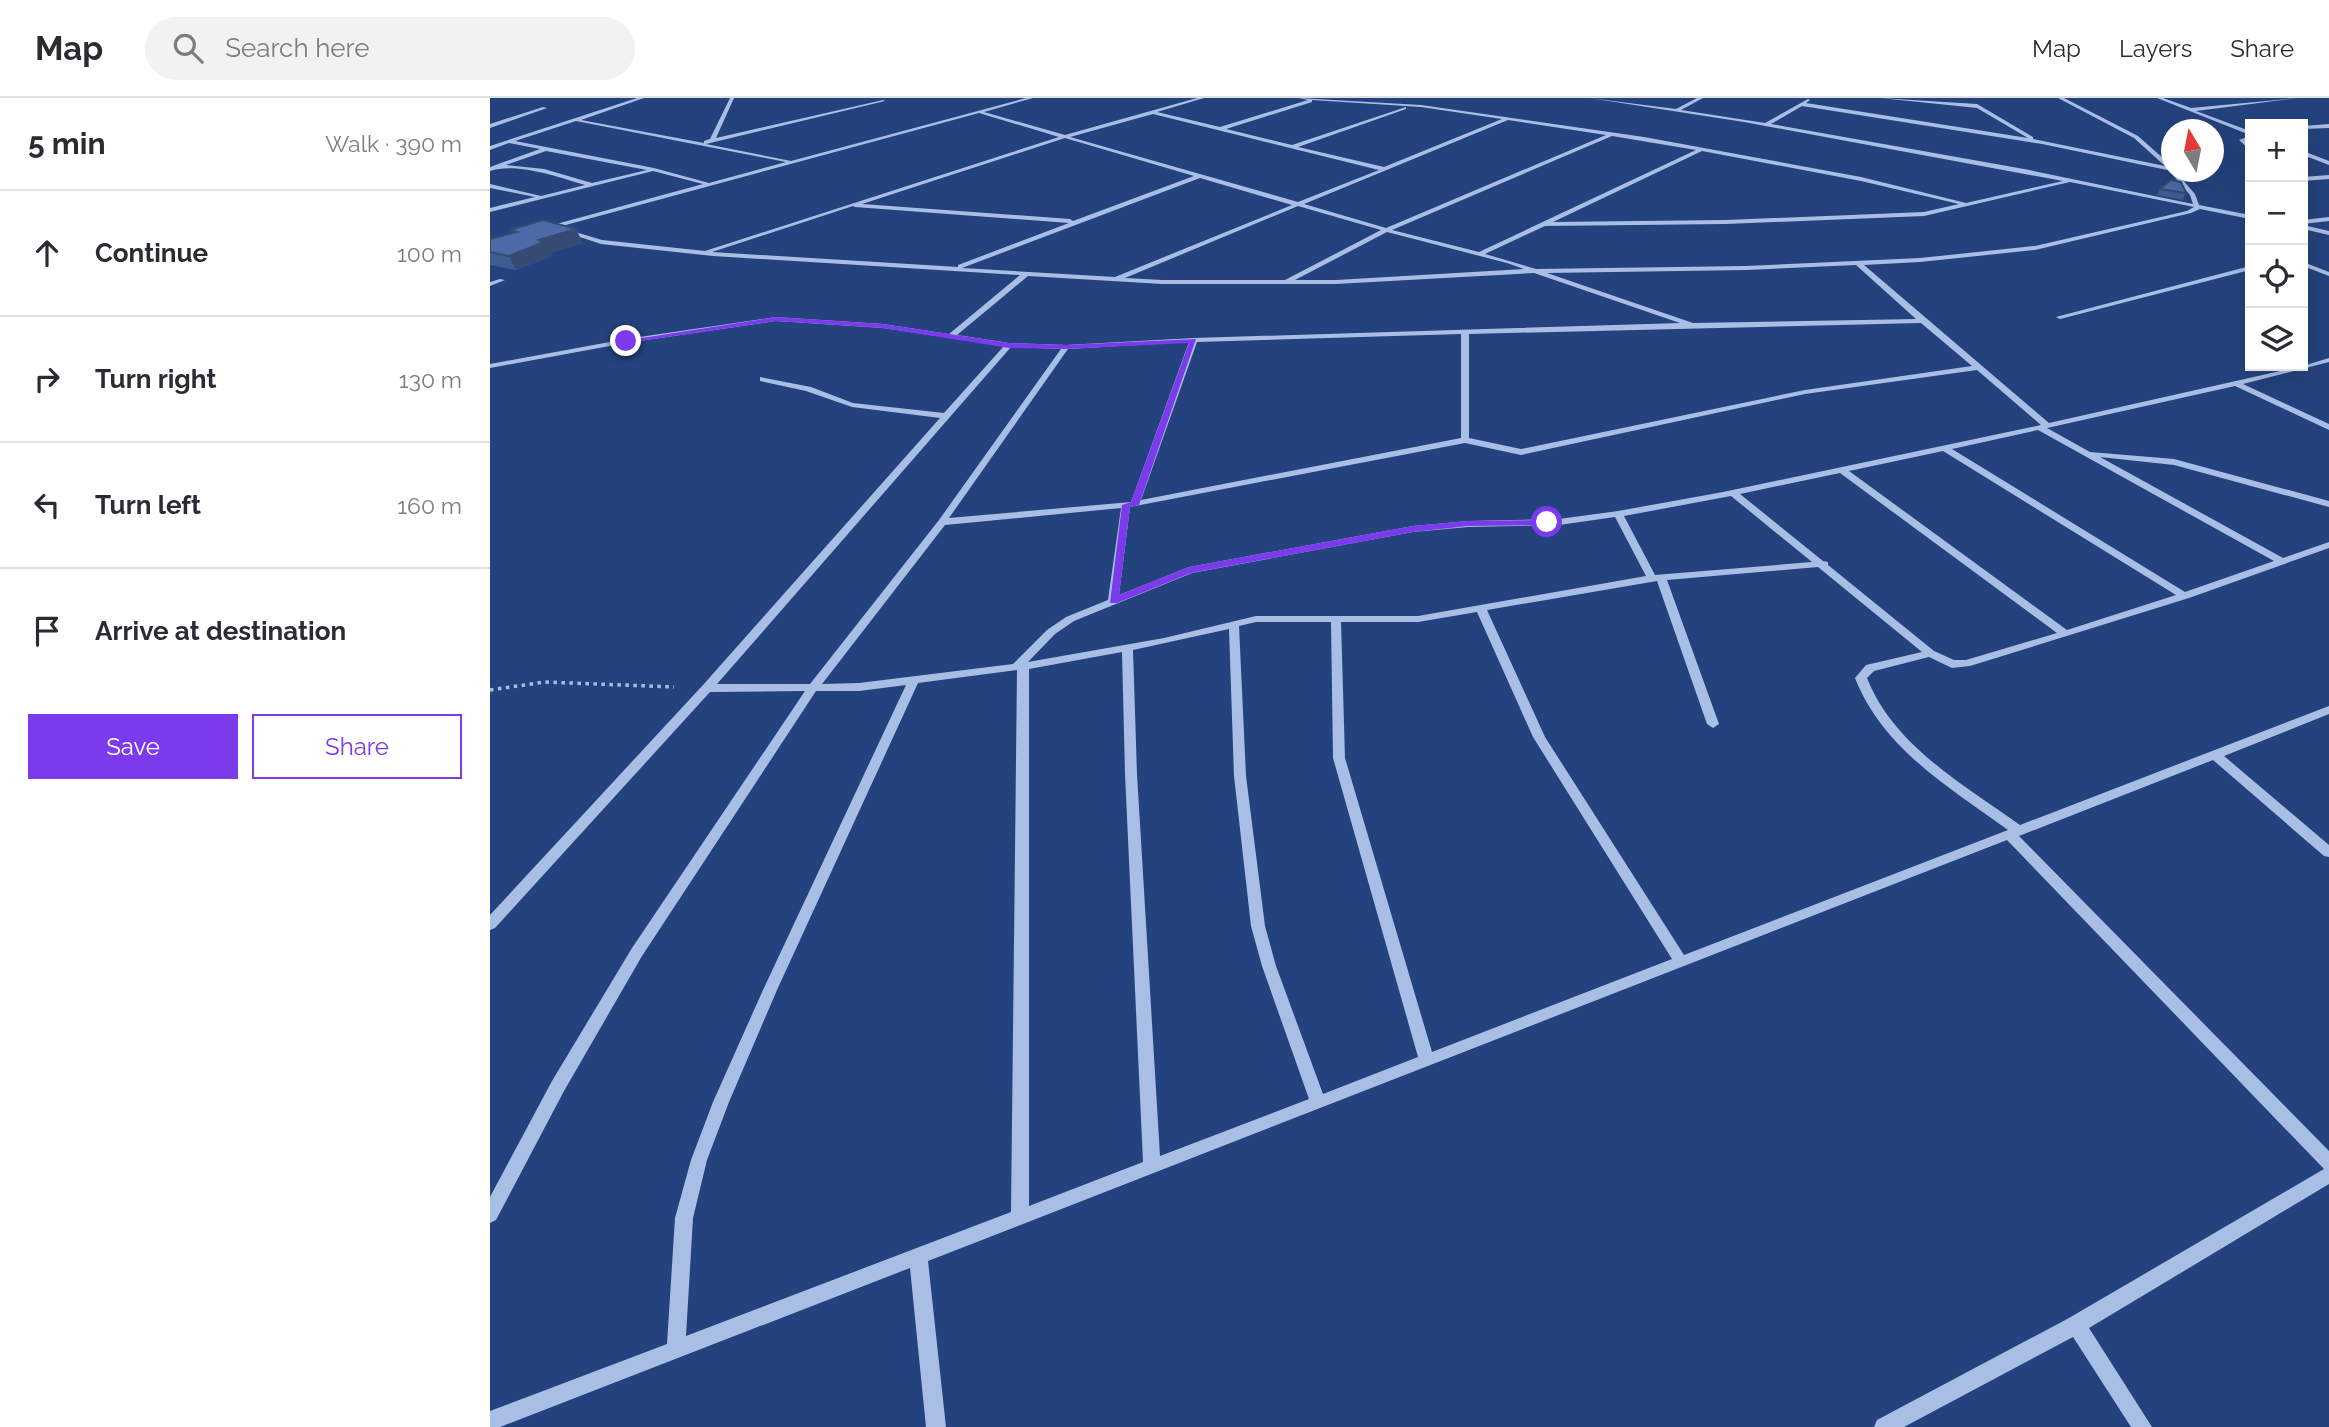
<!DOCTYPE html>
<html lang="en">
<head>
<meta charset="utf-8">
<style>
  body { margin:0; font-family:Raleway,sans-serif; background:#f2f2f3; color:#2b2b33 }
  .controls { position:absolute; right:21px; top:21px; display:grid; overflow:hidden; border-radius:0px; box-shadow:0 7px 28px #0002 }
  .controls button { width:63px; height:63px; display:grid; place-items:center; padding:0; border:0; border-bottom:2px solid #e1e1e2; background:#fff; color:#2b2b33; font:35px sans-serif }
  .compass { position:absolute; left:1671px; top:21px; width:63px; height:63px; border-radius:50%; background:#fff; box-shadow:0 7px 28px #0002; rotate:350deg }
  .stop { position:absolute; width:21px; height:21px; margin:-16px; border:5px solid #7c3aed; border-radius:50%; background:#fff }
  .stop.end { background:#7c3aed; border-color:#fff; box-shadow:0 2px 7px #0008 }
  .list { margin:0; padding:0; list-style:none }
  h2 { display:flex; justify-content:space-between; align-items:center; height:91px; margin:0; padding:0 28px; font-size:30px }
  h2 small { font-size:23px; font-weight:400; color:#7c7c81 }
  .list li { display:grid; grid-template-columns:46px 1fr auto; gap:21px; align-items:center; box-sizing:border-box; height:126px; padding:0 28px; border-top:2px solid #e1e1e2 }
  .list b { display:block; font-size:26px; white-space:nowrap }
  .list em { font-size:23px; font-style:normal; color:#7c7c81 }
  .actions { display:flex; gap:14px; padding:21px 28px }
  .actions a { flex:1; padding:16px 0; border:2px solid #7c3aed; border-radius:0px; text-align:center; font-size:24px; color:#7c3aed }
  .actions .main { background:#7c3aed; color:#fff }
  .icon { flex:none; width:38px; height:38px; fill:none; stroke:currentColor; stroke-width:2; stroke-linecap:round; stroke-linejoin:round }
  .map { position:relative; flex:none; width:1839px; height:1329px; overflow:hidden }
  header { display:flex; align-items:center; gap:42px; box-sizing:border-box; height:98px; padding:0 35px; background:#fff; border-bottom:2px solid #e1e1e2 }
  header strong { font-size:33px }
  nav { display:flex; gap:38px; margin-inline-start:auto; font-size:24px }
  .search { width:490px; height:63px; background:#f2f2f3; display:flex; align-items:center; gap:18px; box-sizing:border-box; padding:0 24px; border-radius:38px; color:#7c7c81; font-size:26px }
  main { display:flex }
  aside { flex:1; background:#fff }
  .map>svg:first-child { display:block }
</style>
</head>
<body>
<header>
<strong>Map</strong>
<div class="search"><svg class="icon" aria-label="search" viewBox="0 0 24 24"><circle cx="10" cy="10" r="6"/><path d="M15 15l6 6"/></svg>Search here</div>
<nav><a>Map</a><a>Layers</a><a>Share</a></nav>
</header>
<main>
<aside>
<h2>5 min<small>Walk · 390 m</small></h2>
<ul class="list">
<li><svg class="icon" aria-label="ahead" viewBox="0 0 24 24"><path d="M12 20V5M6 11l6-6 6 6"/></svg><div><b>Continue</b></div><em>100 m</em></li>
<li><svg class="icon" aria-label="right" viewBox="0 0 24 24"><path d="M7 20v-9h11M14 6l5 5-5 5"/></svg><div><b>Turn right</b></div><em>130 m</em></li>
<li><svg class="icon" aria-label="left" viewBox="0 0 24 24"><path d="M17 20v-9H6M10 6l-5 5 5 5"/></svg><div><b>Turn left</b></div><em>160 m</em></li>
<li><svg class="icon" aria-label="arrive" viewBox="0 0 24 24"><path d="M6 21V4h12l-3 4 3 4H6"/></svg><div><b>Arrive at destination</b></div></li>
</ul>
<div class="actions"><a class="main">Save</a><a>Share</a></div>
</aside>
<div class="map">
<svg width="1839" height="1329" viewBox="0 0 1839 1329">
  <rect width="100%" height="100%" fill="#24427d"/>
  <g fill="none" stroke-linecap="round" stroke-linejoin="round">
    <path stroke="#a8bee5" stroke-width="3.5" stroke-dasharray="3.5 4.5" stroke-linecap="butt" d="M0,592L55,584L184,589"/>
    <g fill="#a8bee5" fill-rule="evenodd">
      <path d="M147,0H154L91,22L214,45V43L220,41L240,0H244L226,40L393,2L395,3L216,46L301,63L536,0H543L494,14L575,37L707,0H714L667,14L730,29L818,2L808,0L931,7L1154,39L1371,79L1476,105L1573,83L1254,24L1099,0L1186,11L1207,0H1213L1191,12L1275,25L1318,1L1320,2L1316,5L1538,40L1487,10L1390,0L1487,6L1543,39V41L1675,68L1644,40L1568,0H1574L1648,38L1682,68V73L1552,46L1312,8L1281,26L1534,71L1703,106L1700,97L1681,75L1682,73L1686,74L1705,96L1709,107L1760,117V121L1710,111L1701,115L1545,152L1430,164L1374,167L1559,325L1813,268L1839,260V264L1753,286L1839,326V332L1745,288L1557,330L1600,354L1684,361L1839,403V409L1684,367L1610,359L1793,460L1839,444V450L1699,500L1480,568L1462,570L1439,559L1384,573L1377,580C1404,648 1473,686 1530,727L1839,608V616L1734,658L1839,747V759L1834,758L1723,662L1529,738L1839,1053V1086L1599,1230L1662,1329H1641L1583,1239L1414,1329H1384L1387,1322L1579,1220L1834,1071L1517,742L438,1163L456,1329H436L420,1170L10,1329H0V1313L177,1246L185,1120L201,1062L223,1004L273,892L416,587L369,593H326L152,858L74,993L6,1122L0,1125V1099L62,983L142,850L315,593L220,594L5,830L0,832V817L213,587L450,320L362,309L316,293L270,283V279L321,289L363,305L454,315L514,248L393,230L286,223L136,245L0,270V266L136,241L286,219L393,226L459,236L530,177L223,158L111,146L72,133L75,131L112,142L215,153L569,39L489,15L61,131L59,128L213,86L163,73L0,114V110L45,99L0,90V86L51,98L95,87C68,79 27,64 0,73V69L50,51L19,45L0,52V48ZM822,2L931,9L1012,21L894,69L808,49L916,11V9L802,47L736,31L822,4ZM663,16L889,72L808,104L580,39ZM1018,22L1116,37L896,130L814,106ZM86,23L296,64L219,85L164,70L25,43ZM1122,38L1206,52L989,154L902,132ZM575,40L704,78L583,123L580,121L372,106ZM56,53L157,72L102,85L54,71L16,67ZM1212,53L1371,83L1469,106L1434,114L1236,122L1063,124ZM710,80L802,107L625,179L472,170ZM1580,84L1704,109L1697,113L1545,148L1430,160L1256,168L1046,171L995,156L1055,128L1236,126L1434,118ZM363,108L365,109L579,125L468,167V169L222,154ZM808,108L891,132L795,182H672L635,180ZM897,134L1017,165L1034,171L846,182H805ZM1366,167L1426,221L1203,225L1057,175L1256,172ZM1044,175L1190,225L704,240L576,247L519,245L467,237L538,178L672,186H846ZM1431,225L1482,268L1315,292L1031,351L979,340V236ZM971,236V340L651,402L707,244ZM699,244L641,404L459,420L578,251ZM521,249L571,251L449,422L320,586H227ZM1487,272L1551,327L1233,394L1128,413L1069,421L978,423L923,428L699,469L629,497L640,409L975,345L1031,357L1315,296ZM1548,332L1784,463L1695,494L1462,351ZM1453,353L1686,497L1577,532L1359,373ZM1350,375L1567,535L1476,562H1464L1444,553L1338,467V464L1333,463L1250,396ZM1241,398L1322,464L1165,477L1134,418ZM631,410L618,502L576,519L557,532L523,566L369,585L332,586L455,427ZM1125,419L1156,478L928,518H766L674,540L538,564L565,536L584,523L702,475L923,434L978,429L1069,427ZM1328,469L1432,554L1376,567L1365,580C1393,651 1459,689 1518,732L1194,857L1055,639L997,512L1167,483L1217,626L1223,630L1229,626L1177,482ZM987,514L1043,639L1182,861L942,954L855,660L851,524H928ZM766,524H841L843,660L928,959L833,996L786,868L775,828L756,678L749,528ZM739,531L744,678L761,828L772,868L819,1001L670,1058L647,676L643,552ZM632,554L635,676L653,1064L539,1108V571ZM527,572L521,1114L196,1238L203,1120L217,1062L239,1004L287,892L428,585Z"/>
      <path d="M1667,0H1673L1701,10L1808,0L1706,13L1760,33V37Z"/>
      <path d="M53,9L57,10L0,30V26Z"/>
      <path d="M1839,26V30L1813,31V28Z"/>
      <path d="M1760,38V41L1755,42L1760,47V52L1749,42Z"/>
      <path d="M1813,53L1839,63V67L1813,57Z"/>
      <path d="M1839,77V81L1813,83V79Z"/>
      <path d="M1839,119V123L1813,126V122Z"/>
      <path d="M1813,127L1839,133V137L1813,131Z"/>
      <path d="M1813,164L1839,174V178L1813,168Z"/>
      <path d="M1760,168V172L1570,221L1566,219Z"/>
      <path d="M10,181L15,182L0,188V184Z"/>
    </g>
  </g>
  <g fill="#415c8f">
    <path d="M1670,91L1696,95L1693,102L1667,97Z"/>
    <path d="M20,132L93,145L60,155L62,158L26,172L0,167V141L22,135Z"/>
  </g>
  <path fill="#354b74" d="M86,131L93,145L60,155L62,158L26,172L19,158L49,142Z"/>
  <g fill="#4c6ba6" stroke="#354b74" stroke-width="2">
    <path d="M1681,82L1691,84L1696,95L1670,91Z"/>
    <path d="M53,122L86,131L49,142L54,144L19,158L0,154V141L27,134L20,132Z"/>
  </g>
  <path fill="#7c3aed" d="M286,219L393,226L519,245L576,247L706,241L649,407L640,409L629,497L699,469L923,428L978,423L1057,422L1062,424L1057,427L978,428L923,434L701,475L627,505H620L632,407L641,404L699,245L576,251L519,250L393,230L286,223L136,245L133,243Z"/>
</svg>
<div class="controls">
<button>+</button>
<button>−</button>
<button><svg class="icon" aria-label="locate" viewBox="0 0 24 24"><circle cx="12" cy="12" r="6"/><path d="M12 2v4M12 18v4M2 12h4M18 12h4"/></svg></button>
<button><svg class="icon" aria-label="layers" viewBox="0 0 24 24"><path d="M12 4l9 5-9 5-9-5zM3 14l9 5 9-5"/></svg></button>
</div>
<svg class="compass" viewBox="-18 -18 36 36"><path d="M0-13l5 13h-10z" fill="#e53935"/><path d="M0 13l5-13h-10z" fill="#7c7c81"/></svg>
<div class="stop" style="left:1057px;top:424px"></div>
<div class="stop end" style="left:136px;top:243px"></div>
</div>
</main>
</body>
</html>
